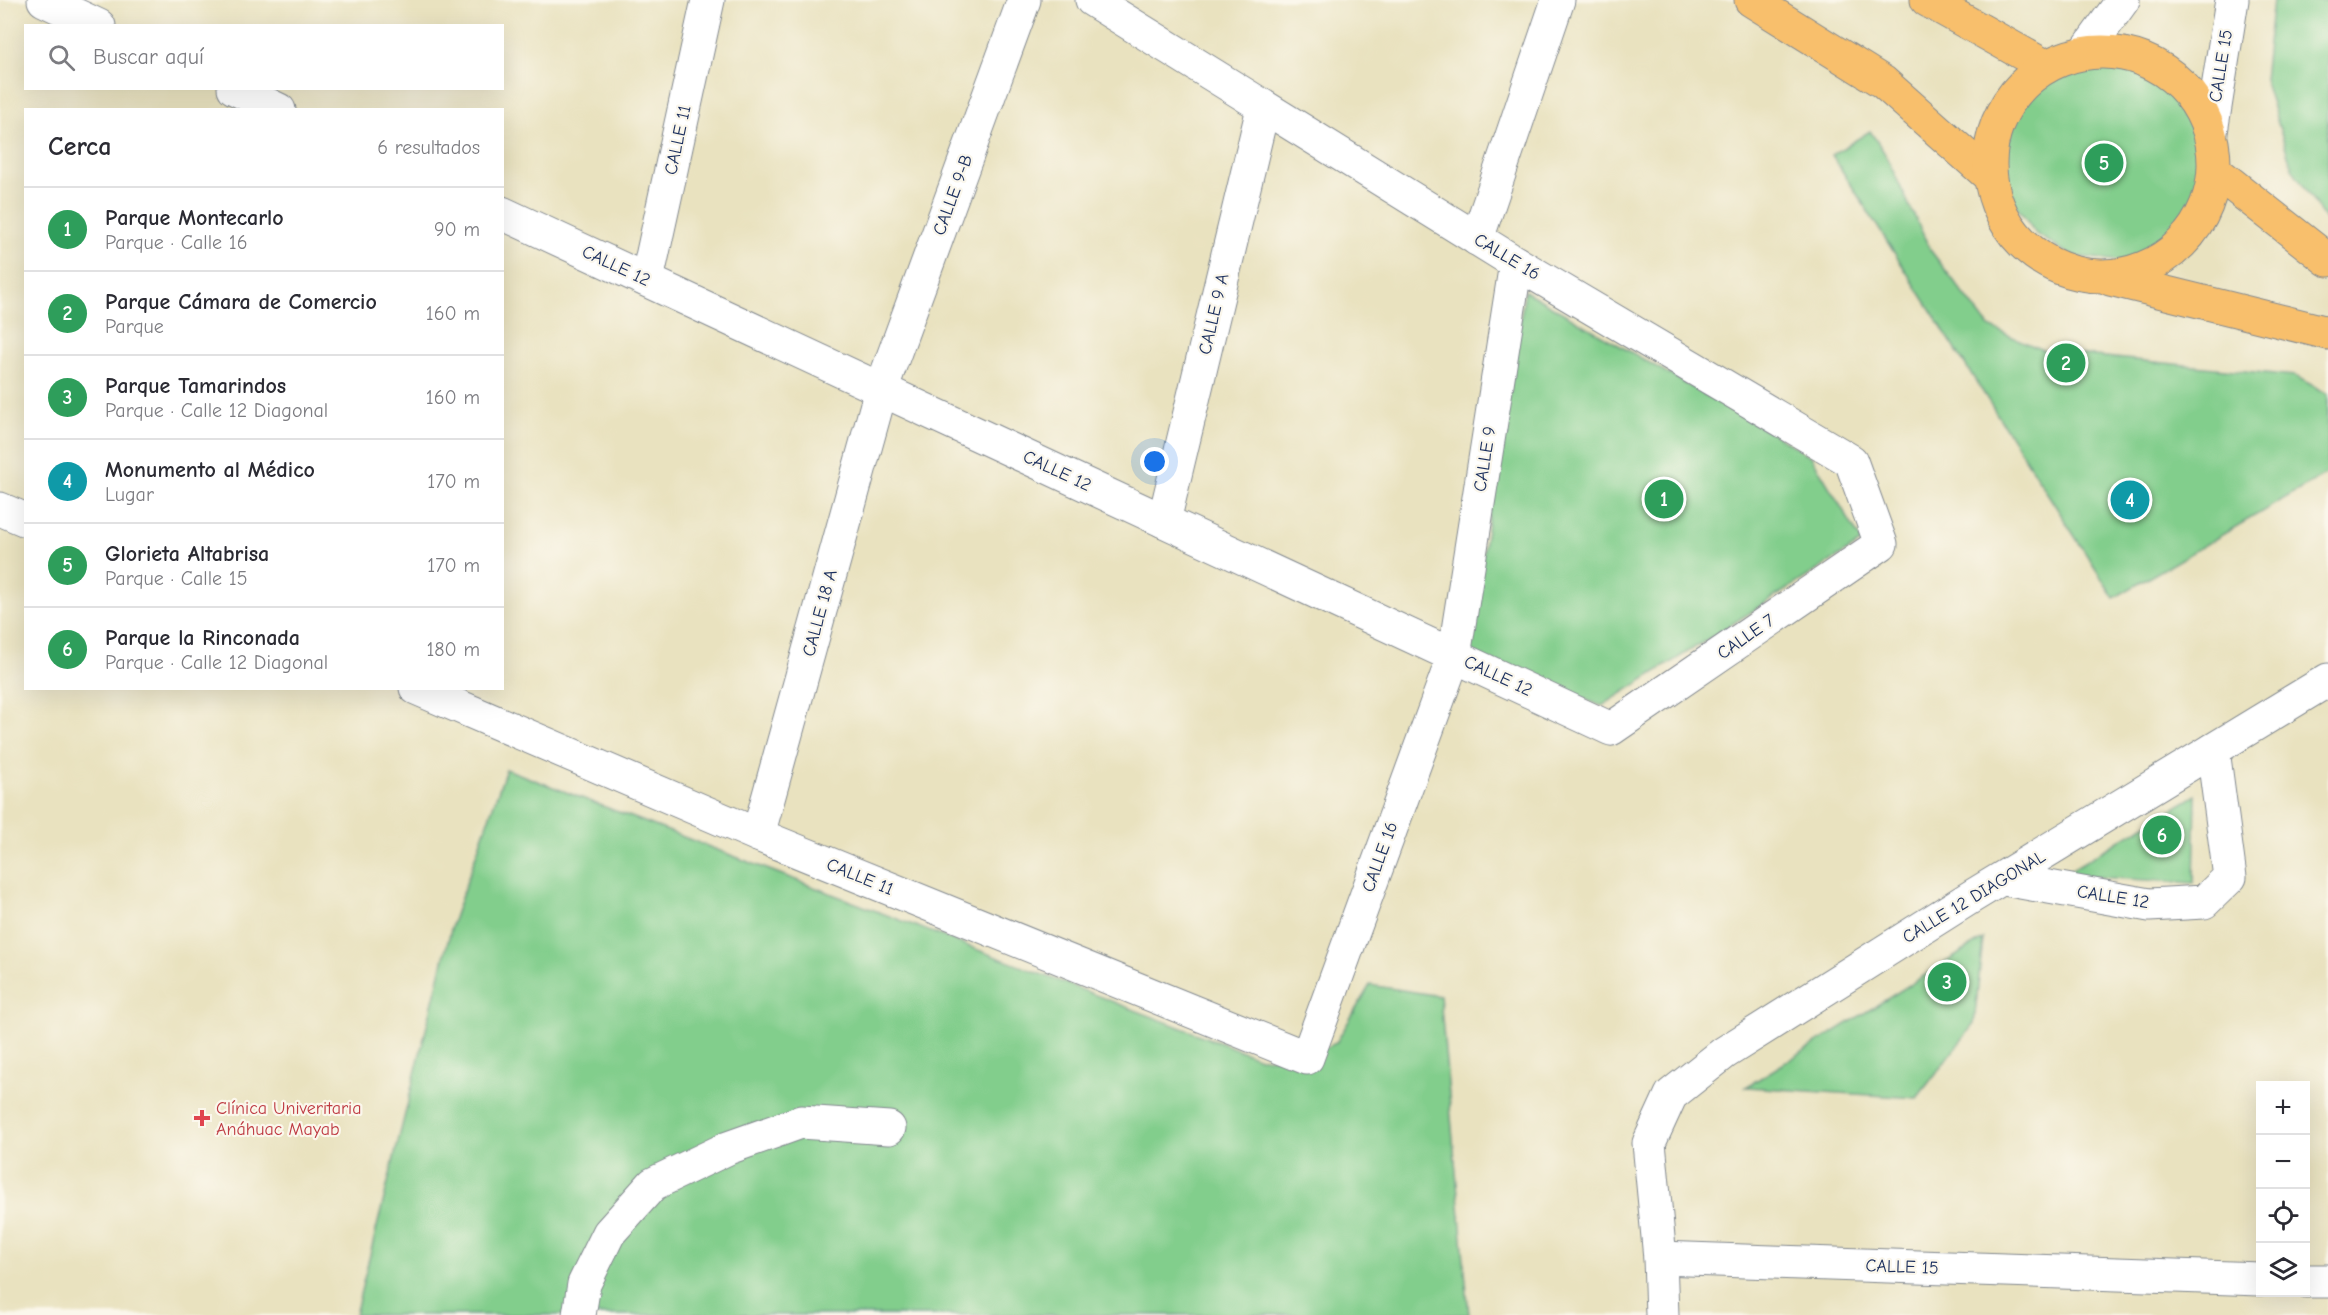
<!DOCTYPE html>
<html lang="es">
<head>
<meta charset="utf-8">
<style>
  body { margin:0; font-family:"Comic Neue",sans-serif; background:#f7f7f7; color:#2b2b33 }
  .controls { position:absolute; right:18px; bottom:18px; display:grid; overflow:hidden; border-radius:0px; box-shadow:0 6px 24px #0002 }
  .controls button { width:54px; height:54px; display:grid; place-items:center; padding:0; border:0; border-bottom:2px solid #e1e1e2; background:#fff; color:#2b2b33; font:30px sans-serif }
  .you { position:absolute; left:1155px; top:462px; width:21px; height:21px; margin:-15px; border:4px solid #fff; border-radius:50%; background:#1a73e8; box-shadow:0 0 0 9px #1a73e833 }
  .badge { display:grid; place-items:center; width:39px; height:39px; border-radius:50%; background:#7c3aed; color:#fff; font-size:20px; font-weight:700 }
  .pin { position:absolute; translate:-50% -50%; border:3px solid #fff; box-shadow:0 2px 6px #0006 }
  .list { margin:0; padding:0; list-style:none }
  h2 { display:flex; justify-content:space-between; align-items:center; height:78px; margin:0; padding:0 24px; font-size:26px }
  h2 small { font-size:20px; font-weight:400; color:#7c7c81 }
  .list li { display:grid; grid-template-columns:39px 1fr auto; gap:18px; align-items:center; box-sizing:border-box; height:84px; padding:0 24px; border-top:2px solid #e1e1e2 }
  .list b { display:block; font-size:22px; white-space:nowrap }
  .list p { margin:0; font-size:20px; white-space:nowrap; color:#7c7c81 }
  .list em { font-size:20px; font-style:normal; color:#7c7c81 }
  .icon { flex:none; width:33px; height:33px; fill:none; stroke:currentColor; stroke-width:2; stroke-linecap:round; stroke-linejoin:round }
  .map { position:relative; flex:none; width:2328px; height:1315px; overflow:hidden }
  .search { position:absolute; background:#fff; box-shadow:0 6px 24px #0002; left:24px; top:24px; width:480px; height:66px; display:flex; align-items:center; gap:15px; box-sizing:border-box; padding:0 21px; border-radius:0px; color:#7c7c81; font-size:22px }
  .panel { position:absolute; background:#fff; box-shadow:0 6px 24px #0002; left:24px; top:108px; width:480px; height:582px; border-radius:0px }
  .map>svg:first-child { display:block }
</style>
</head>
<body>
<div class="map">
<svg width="2328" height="1315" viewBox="0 0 2328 1315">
  <rect width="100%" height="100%" fill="#fbf7ec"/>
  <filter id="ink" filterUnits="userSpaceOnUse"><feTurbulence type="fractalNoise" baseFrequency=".0167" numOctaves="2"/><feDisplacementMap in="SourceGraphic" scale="12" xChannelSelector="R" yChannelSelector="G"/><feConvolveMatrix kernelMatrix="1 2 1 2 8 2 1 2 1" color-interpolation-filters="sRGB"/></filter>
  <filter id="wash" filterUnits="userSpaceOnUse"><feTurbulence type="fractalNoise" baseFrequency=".008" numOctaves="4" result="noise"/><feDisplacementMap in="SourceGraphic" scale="24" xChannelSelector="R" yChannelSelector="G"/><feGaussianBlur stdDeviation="1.35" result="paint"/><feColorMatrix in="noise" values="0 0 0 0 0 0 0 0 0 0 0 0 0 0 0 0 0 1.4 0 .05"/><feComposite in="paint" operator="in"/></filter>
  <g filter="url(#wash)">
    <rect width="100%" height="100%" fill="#e9e2bf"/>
    <g fill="#82ce8c" stroke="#4e7e75" stroke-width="1.5">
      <path d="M2273,0H2328V224L2292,168L2264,79Z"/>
      <path d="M2087,60L2130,65L2165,84L2195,121L2204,168L2196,205L2173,236L2131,262L2072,256L2036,234L2013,201L2004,157L2019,106L2047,77Z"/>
      <path d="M1870,131L1884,152L1931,251L1989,327L2045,351L2295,376L2328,394V473L2114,598L1832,155Z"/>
      <path d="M1525,291L1811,456L1862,542L1602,706L1467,654Z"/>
      <path d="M506,769L1260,1058L1310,1055L1336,1043L1370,985L1440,996L1469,1315H355L453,921Z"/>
      <path d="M2196,795L2194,883L2062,875Z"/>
      <path d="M1983,939L1974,1024L1917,1098L1746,1087Z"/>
    </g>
  </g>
  <g filter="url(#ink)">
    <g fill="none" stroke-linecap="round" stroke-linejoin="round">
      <defs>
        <g id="minor">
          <path d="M44,0L99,26"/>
          <path d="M2086,51L2123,0"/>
          <path d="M234,88L279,110"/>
          <path d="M2211,132L2232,0"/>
          <path d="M502,213L1611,729L1881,544L1851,461L1516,263L1092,0"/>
          <path d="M1477,239L1558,0"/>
          <path d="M647,280L708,0"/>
          <path d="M0,509L26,520"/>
          <path d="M1164,521L1263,108"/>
          <path d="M416,688L758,835L1307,1058L1454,656L1516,263"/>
          <path d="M758,835L881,390L1024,0"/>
          <path d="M2004,879L2149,905L2204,902L2230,877L2213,750"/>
          <path d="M1660,1258L2260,1279"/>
          <path d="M2306,1281H2328"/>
          <path d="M579,1315L584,1284L609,1233L653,1184L728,1148L801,1122L889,1128"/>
          <path d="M1662,1315L1660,1258L1649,1143L1671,1095L1724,1053L1971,897L2328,680"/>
        </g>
        <g id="major">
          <path d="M1751,0L1883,82L1988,175"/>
          <path d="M1927,0L2045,66"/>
          <circle cx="2102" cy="164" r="112"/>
          <path d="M2215,171L2328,260"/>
          <path d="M2110,279L2328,333"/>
        </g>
      </defs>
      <use href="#minor" stroke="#82888e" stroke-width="35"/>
      <use href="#major" stroke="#82888e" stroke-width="35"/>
      <use href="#minor" stroke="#fff" stroke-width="33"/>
      <use href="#major" stroke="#f8bf6c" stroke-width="33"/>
    </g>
  </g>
  <path fill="#e0444e" stroke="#fbf7ec" stroke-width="2" d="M199 1109h6v6h6v6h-6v6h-6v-6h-6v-6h6z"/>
  <g text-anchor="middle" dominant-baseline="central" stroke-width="4.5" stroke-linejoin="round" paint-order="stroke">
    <g font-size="18" fill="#1b2f5e" stroke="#fbf7ec">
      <text transform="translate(2221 66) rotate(-81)">CALLE 15</text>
      <text transform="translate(678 140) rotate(-78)">CALLE 11</text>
      <text transform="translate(953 195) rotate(-70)">CALLE 9-B</text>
      <text transform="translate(1507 257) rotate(31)">CALLE 16</text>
      <text transform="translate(616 266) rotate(25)">CALLE 12</text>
      <text transform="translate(1214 314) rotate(-77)">CALLE 9 A</text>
      <text transform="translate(1485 459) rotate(-81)">CALLE 9</text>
      <text transform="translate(1057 471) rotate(25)">CALLE 12</text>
      <text transform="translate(820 613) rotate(-75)">CALLE 18 A</text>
      <text transform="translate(1746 637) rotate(-35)">CALLE 7</text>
      <text transform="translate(1498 676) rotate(25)">CALLE 12</text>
      <text transform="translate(1380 857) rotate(-70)">CALLE 16</text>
      <text transform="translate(860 877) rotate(22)">CALLE 11</text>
      <text transform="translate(1974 897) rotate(-31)">CALLE 12 DIAGONAL</text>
      <text transform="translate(2113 897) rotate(9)">CALLE 12</text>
      <text transform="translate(1902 1267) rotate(2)">CALLE 15</text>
    </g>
    <g font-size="18" fill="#be3a42" stroke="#fbf7ec" text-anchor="start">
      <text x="216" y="1108">Clínica Univeritaria<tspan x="216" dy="21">Anáhuac Mayab</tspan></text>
    </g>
  </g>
</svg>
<div class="controls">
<button>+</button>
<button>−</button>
<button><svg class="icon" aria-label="locate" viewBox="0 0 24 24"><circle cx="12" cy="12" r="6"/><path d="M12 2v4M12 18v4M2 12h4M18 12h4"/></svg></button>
<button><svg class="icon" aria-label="layers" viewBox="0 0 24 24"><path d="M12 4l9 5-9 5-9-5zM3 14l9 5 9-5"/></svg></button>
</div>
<div class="you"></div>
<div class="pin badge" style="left:1664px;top:499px;background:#2e9e5b">1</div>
<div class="pin badge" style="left:2066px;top:363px;background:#2e9e5b">2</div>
<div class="pin badge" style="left:1947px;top:982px;background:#2e9e5b">3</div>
<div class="pin badge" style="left:2130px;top:500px;background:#0f9aa8">4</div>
<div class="pin badge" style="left:2104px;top:163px;background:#2e9e5b">5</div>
<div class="pin badge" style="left:2162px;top:835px;background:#2e9e5b">6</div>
<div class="search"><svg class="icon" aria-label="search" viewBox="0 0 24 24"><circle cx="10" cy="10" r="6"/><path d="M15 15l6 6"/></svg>Buscar aquí</div>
<section class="panel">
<h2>Cerca<small>6 resultados</small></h2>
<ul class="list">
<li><span class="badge" style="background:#2e9e5b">1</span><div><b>Parque Montecarlo</b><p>Parque · Calle 16</p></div><em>90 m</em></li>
<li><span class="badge" style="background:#2e9e5b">2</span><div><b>Parque Cámara de Comercio</b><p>Parque</p></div><em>160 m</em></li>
<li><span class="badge" style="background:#2e9e5b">3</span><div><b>Parque Tamarindos</b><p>Parque · Calle 12 Diagonal</p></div><em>160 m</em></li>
<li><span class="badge" style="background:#0f9aa8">4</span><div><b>Monumento al Médico</b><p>Lugar</p></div><em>170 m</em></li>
<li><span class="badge" style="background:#2e9e5b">5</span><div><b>Glorieta Altabrisa</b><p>Parque · Calle 15</p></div><em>170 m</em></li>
<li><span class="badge" style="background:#2e9e5b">6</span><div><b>Parque la Rinconada</b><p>Parque · Calle 12 Diagonal</p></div><em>180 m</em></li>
</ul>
</section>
</div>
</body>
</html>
